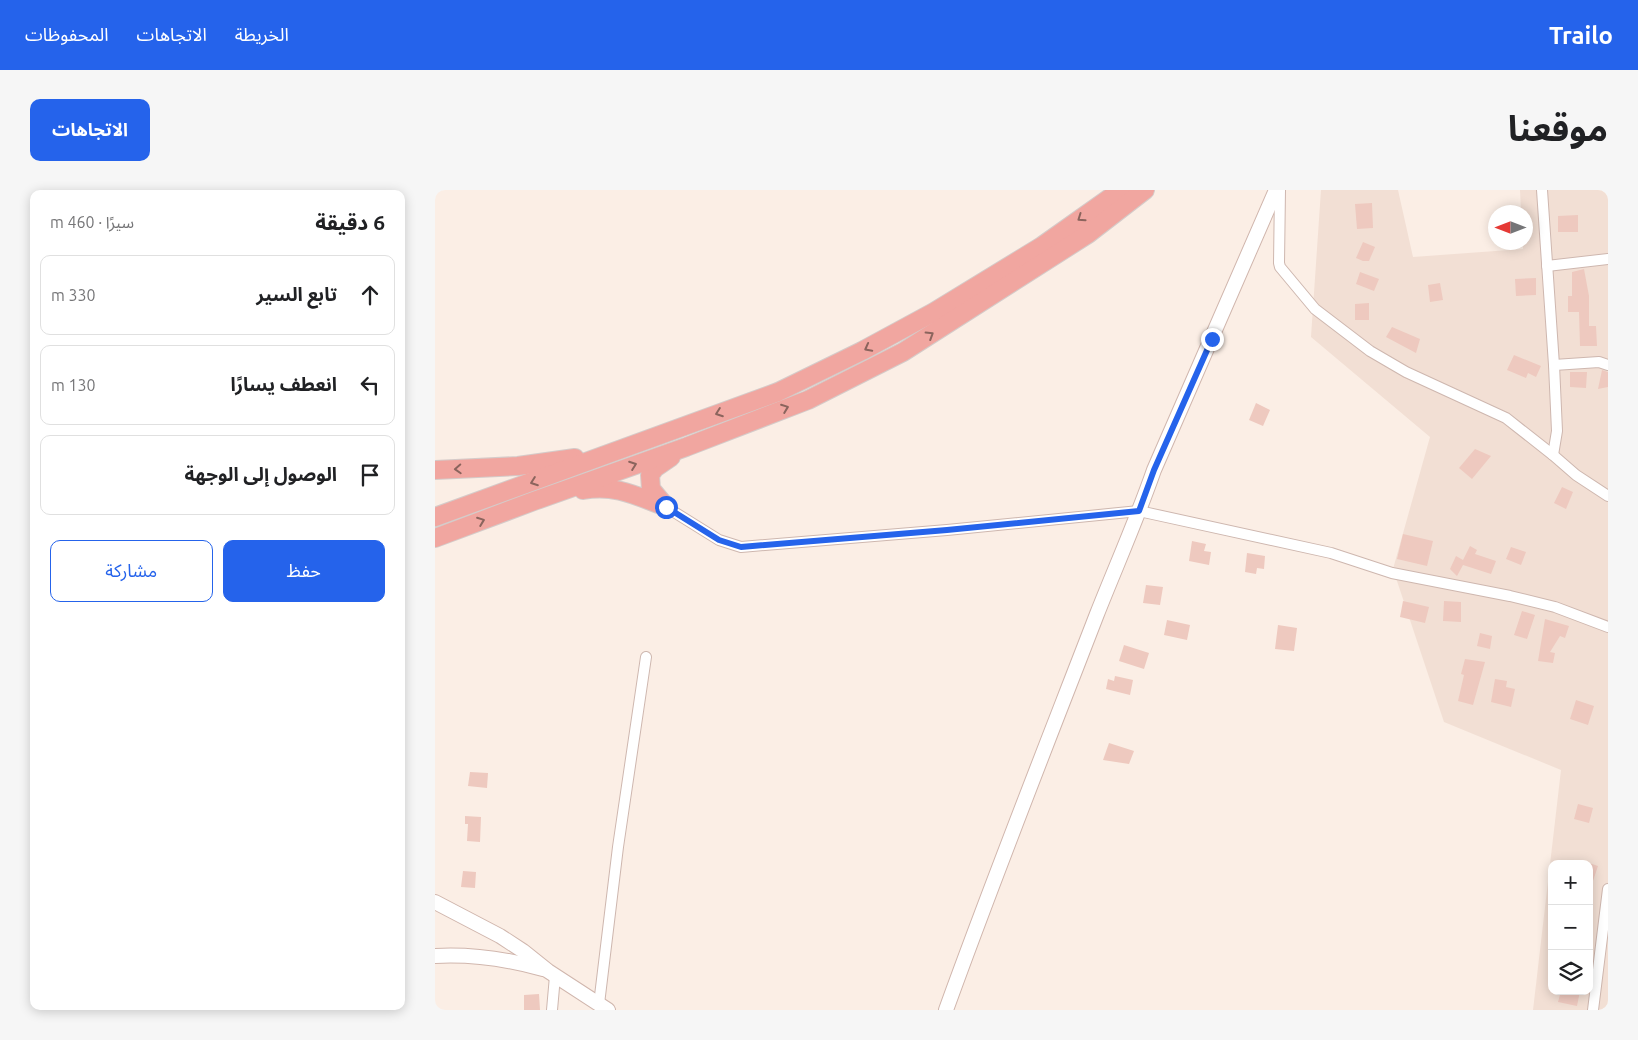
<!DOCTYPE html>
<html lang="ar">
<head>
<meta charset="utf-8">
<style>
  body { margin:0; font-family:Ubuntu,"Noto Sans Arabic",sans-serif; background:#f6f6f6; color:#202124; direction:rtl }
  .controls { position:absolute; right:15px; bottom:15px; display:grid; overflow:hidden; border-radius:10px; box-shadow:0 2px 12px #0003 }
  .controls button { width:45px; height:45px; display:grid; place-items:center; padding:0; border:0; border-bottom:1px solid #e0e0e0; background:#fff; color:#202124; font:25px sans-serif }
  .compass { position:absolute; left:1053px; top:15px; width:45px; height:45px; border-radius:50%; background:#fff; box-shadow:0 2px 12px #0003; rotate:270deg }
  .stop { position:absolute; width:15px; height:15px; margin:-11px; border:4px solid #2563eb; border-radius:50%; background:#fff }
  .stop.end { background:#2563eb; border-color:#fff; box-shadow:0 1px 5px #0008 }
  .list { margin:0; padding:0; list-style:none }
  h2 { display:flex; justify-content:space-between; align-items:center; height:65px; margin:0; padding:0 20px; font-size:21px }
  h2 small { font-size:16px; font-weight:400; color:#757577 }
  .list li { display:grid; grid-template-columns:32px 1fr auto; gap:15px; align-items:center; box-sizing:border-box; height:80px; margin:0 10px 10px; padding:0 10px; border:1px solid #e0e0e0; border-radius:10px }
  .list b { display:block; font-size:19px; white-space:nowrap }
  .list em { font-size:16px; font-style:normal; color:#757577 }
  .actions { display:flex; gap:10px; padding:15px 20px }
  .actions a { flex:1; padding:11px 0; border:1px solid #2563eb; border-radius:10px; text-align:center; font-size:18px; color:#2563eb }
  .actions .main { background:#2563eb; color:#fff }
  .icon { flex:none; width:28px; height:28px; fill:none; stroke:currentColor; stroke-width:2; stroke-linecap:round; stroke-linejoin:round }
  .map { position:relative; flex:none; width:1173px; height:820px; overflow:hidden; direction:ltr; border-radius:10px }
  header { display:flex; align-items:center; gap:30px; box-sizing:border-box; height:70px; padding:0 25px; background:#2563eb; color:#fff }
  header strong { font-size:24px }
  nav { display:flex; gap:28px; margin-inline-start:auto; font-size:18px }
  .intro { display:flex; align-items:center; justify-content:space-between; box-sizing:border-box; height:120px; padding:0 30px }
  h1 { margin:0; font-size:35px }
  .button { padding:12px 22px; border-radius:10px; background:#2563eb; color:#fff; font-size:18px; font-weight:700 }
  main { display:flex; gap:30px; padding:0 30px }
  aside { flex:1; background:#fff; border-radius:10px; box-shadow:0 2px 12px #0003 }
  .map>svg:first-child { display:block }
</style>
</head>
<body>
<header>
<strong>Trailo</strong>
<nav><a>الخريطة</a><a>الاتجاهات</a><a>المحفوظات</a></nav>
</header>
<div class="intro"><h1>موقعنا</h1><a class="button">الاتجاهات</a></div>
<main>
<div class="map">
<svg width="1173" height="820" viewBox="0 0 1173 820">
  <rect width="100%" height="100%" fill="#fbeee5"/>
  <path fill="#f2dfd4" fill-rule="evenodd" d="M886,0H963L978,67L1088,59V53L1090,52V22H1086L1085,0H1173V820H1098L1126,580L1009,532L958,379L995,247L876,147ZM1117,674H1154V801H1117Z"/>
  <g fill="#eec9bf">
    <path d="M937,13L938,38L922,39L920,14Z"/>
    <path d="M1143,25V42H1123V26Z"/>
    <path d="M928,52L940,57L934,71H928L921,68Z"/>
    <path d="M1149,79L1154,106V136H1161L1162,156H1145L1144,122H1133V106H1137V82Z"/>
    <path d="M925,82L944,89L939,101L921,94Z"/>
    <path d="M1101,88V105L1081,106L1080,89Z"/>
    <path d="M1005,93L1008,110L995,112L993,95Z"/>
    <path d="M934,113V130H920V114Z"/>
    <path d="M957,137L985,149L981,163L951,147Z"/>
    <path d="M1079,165L1106,176L1101,187L1093,183L1091,188L1072,180Z"/>
    <path d="M1167,180L1173,182V197L1163,199Z"/>
    <path d="M1135,182H1152L1151,198L1135,197Z"/>
    <path d="M821,213L835,220L828,236L814,230Z"/>
    <path d="M1040,259L1056,266L1037,289L1024,278Z"/>
    <path d="M1127,297L1138,302L1131,319L1119,313Z"/>
    <path d="M968,344L998,351L992,376L962,369Z"/>
    <path d="M757,351L771,354L769,361L776,362L774,375L754,371Z"/>
    <path d="M1035,356L1042,360L1040,364L1061,371L1056,384L1028,375L1022,386L1015,379L1021,366L1028,370Z"/>
    <path d="M1076,357L1091,362L1086,375L1071,369Z"/>
    <path d="M812,363L830,366L829,379L822,378L821,384L810,382Z"/>
    <path d="M711,395L728,397L725,415L708,413Z"/>
    <path d="M968,411L994,417L990,433L965,427Z"/>
    <path d="M1009,411L1026,412V432L1008,431Z"/>
    <path d="M1087,421L1100,425L1092,449L1079,445Z"/>
    <path d="M1110,429L1134,436L1130,448L1125,446L1115,462L1120,463L1118,473L1103,471Z"/>
    <path d="M732,430L755,435L752,450L729,445Z"/>
    <path d="M843,435L862,438L859,461L840,459Z"/>
    <path d="M1045,443L1057,446L1055,459L1042,456Z"/>
    <path d="M689,455L714,463L709,479L684,471Z"/>
    <path d="M1030,469L1050,472L1038,515L1023,511L1029,485L1026,484Z"/>
    <path d="M680,486L698,490L695,505L671,499L673,489L679,491Z"/>
    <path d="M1060,489L1072,491L1071,497L1080,499L1076,517L1056,512Z"/>
    <path d="M1141,510L1159,516L1153,535L1135,529Z"/>
    <path d="M674,553L699,561L694,574L668,570Z"/>
    <path d="M35,582L53,583L52,598L33,596Z"/>
    <path d="M1143,614L1158,618L1154,633L1139,629Z"/>
    <path d="M30,626L46,627L45,652L32,651L33,634H30Z"/>
    <path d="M1154,673L1163,676L1156,697L1154,696Z"/>
    <path d="M28,681L41,682L40,698L26,697Z"/>
    <path d="M1126,801H1145L1142,816L1123,812Z"/>
    <path d="M104,804L105,820H89V805Z"/>
  </g>
  <g fill="none" stroke-linecap="round" stroke-linejoin="round">
    <defs>
      <g id="street">
        <path d="M845,0L844,73L845,77L880,119L935,161L971,182L1071,228L1118,265L1141,285L1173,306"/>
        <path d="M1107,0L1119,175L1122,241L1118,265"/>
        <path d="M1112,76L1173,69"/>
        <path d="M1119,175L1164,172L1173,175"/>
        <path d="M231,317L284,350L306,357L512,340L704,321L896,363L957,383L1075,406L1120,417L1173,437"/>
        <path d="M164,814L183,657L211,467"/>
        <path d="M117,820L120,786"/>
        <path d="M1158,820L1173,699"/>
      </g>
      <g id="secondary">
        <path d="M0,712L65,746L88,761L113,781L173,820"/>
        <path d="M0,766C37,764 72,769 108,779"/>
        <path d="M511,820C559,687 611,556 662,424C681,376 702,329 719,280L841,0"/>
      </g>
      <g id="highway">
        <path d="M0,280L83,276L140,268"/>
        <path d="M148,300C180,294 202,306 231,317L216,299L215,285L220,278L236,267"/>
        <path d="M0,327L343,202L427,161L499,122L607,56L686,0"/>
        <path d="M0,348L99,311L251,257L373,210L468,162L653,44L710,0"/>
      </g>
    </defs>
    <use href="#street" stroke="#ceb7af" stroke-width="12"/>
    <use href="#secondary" stroke="#d0b6ad" stroke-width="16"/>
    <use href="#highway" stroke="#d5cbc9" stroke-width="20"/>
    <use href="#street" stroke="#fff" stroke-width="10"/>
    <use href="#secondary" stroke="#fff" stroke-width="14"/>
    <use href="#highway" stroke="#f1a6a0" stroke-width="18"/>
  </g>
  <defs><path id="oneway-chevron" d="M-2-3.5L2.5 0L-2 3.5" fill="none" stroke-width="1.6" stroke-linecap="round" stroke-linejoin="round" transform="scale(1.25)"/></defs>
  <g stroke="#8b645d">
    <use href="#oneway-chevron" transform="translate(646 28) rotate(145)"/>
    <use href="#oneway-chevron" transform="translate(495 145) rotate(-32)"/>
    <use href="#oneway-chevron" transform="translate(433 158) rotate(152)"/>
    <use href="#oneway-chevron" transform="translate(350 218) rotate(-21)"/>
    <use href="#oneway-chevron" transform="translate(284 223) rotate(160)"/>
    <use href="#oneway-chevron" transform="translate(198 275) rotate(-20)"/>
    <use href="#oneway-chevron" transform="translate(23 279) rotate(177)"/>
    <use href="#oneway-chevron" transform="translate(99 292) rotate(160)"/>
    <use href="#oneway-chevron" transform="translate(46 331) rotate(-21)"/>
  </g>
  <g fill="none" stroke-linecap="round" stroke-linejoin="round">
    <path stroke="#2563eb" stroke-width="6" d="M231,317L284,350L306,357L512,340L704,321L719,280L777,149"/>
  </g>
</svg>
<div class="controls">
<button>+</button>
<button>−</button>
<button><svg class="icon" aria-label="layers" viewBox="0 0 24 24"><path d="M12 4l9 5-9 5-9-5zM3 14l9 5 9-5"/></svg></button>
</div>
<svg class="compass" viewBox="-18 -18 36 36"><path d="M0-13l5 13h-10z" fill="#e53935"/><path d="M0 13l5-13h-10z" fill="#757577"/></svg>
<div class="stop" style="left:231px;top:317px"></div>
<div class="stop end" style="left:777px;top:149px"></div>
</div>
<aside>
<h2>6 دقيقة<small>سيرًا · 460 m</small></h2>
<ul class="list">
<li><svg class="icon" aria-label="ahead" viewBox="0 0 24 24"><path d="M12 20V5M6 11l6-6 6 6"/></svg><div><b>تابع السير</b></div><em>330 m</em></li>
<li><svg class="icon" aria-label="left" viewBox="0 0 24 24"><path d="M17 20v-9H6M10 6l-5 5 5 5"/></svg><div><b>انعطف يسارًا</b></div><em>130 m</em></li>
<li><svg class="icon" aria-label="arrive" viewBox="0 0 24 24"><path d="M6 21V4h12l-3 4 3 4H6"/></svg><div><b>الوصول إلى الوجهة</b></div></li>
</ul>
<div class="actions"><a class="main">حفظ</a><a>مشاركة</a></div>
</aside>
</main>
</body>
</html>
